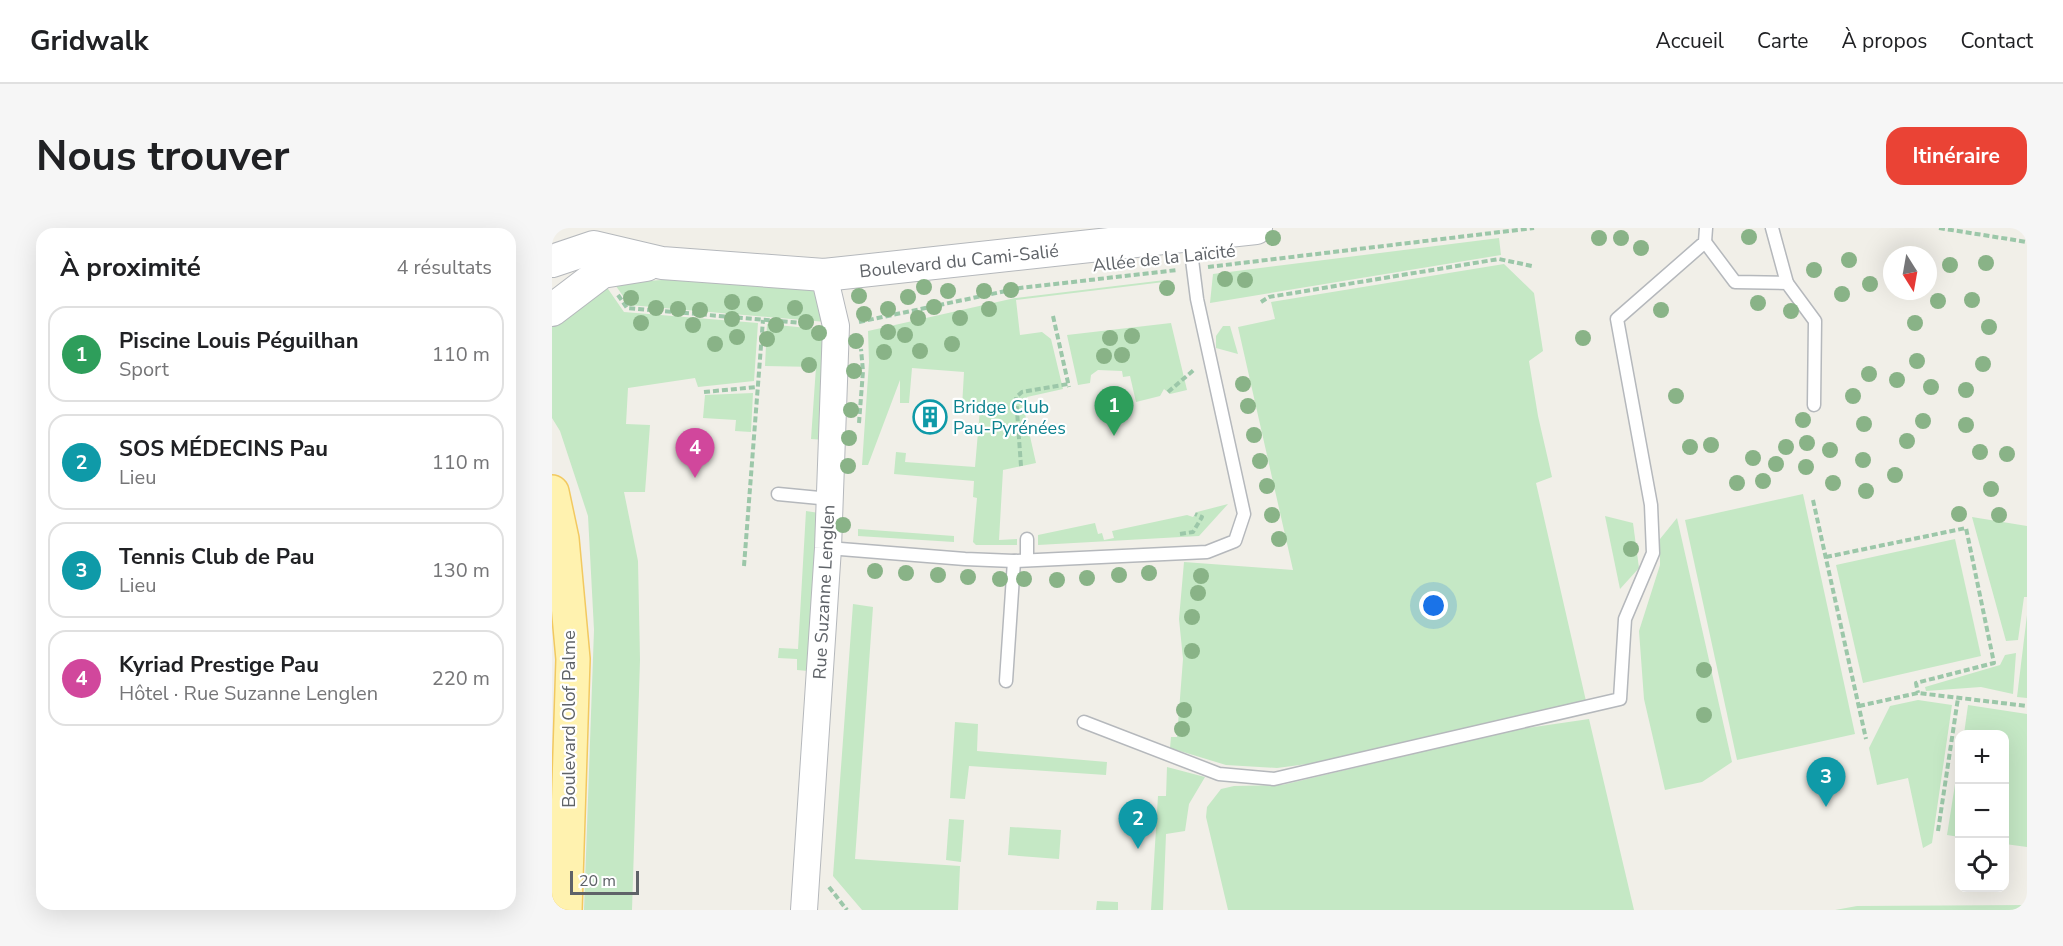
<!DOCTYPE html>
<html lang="fr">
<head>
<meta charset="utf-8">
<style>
  body { margin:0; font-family:"Nunito Sans",sans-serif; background:#f6f6f6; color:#202124 }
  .controls { position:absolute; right:18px; bottom:18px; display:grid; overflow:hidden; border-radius:12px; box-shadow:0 6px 24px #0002 }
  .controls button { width:54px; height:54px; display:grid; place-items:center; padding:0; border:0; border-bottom:2px solid #e0e0e0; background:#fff; color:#202124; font:30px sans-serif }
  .compass { position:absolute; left:1331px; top:18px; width:54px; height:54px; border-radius:50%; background:#fff; box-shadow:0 6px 24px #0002; rotate:169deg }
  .scale { position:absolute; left:18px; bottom:15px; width:69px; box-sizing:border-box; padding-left:6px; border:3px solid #5f6368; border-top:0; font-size:16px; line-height:21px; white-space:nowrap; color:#5f6368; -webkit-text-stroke:4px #fff; paint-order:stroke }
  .you { position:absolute; left:882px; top:378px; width:21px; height:21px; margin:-15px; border:4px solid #fff; border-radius:50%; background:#1a73e8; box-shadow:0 0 0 9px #1a73e833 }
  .badge { display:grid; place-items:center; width:39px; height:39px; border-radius:50%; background:#ea4335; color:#fff; font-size:20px; font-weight:700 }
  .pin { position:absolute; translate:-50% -50px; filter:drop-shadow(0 2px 3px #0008) }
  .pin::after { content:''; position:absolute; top:32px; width:21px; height:18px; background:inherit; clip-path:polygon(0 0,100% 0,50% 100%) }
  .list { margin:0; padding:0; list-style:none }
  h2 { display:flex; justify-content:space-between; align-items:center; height:78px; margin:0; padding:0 24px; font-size:26px }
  h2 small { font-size:20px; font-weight:400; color:#757577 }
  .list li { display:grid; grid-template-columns:39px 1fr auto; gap:18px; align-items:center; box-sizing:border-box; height:96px; margin:0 12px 12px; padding:0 12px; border:2px solid #e0e0e0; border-radius:18px }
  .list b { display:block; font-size:22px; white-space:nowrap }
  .list p { margin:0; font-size:20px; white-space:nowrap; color:#757577 }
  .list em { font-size:20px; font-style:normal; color:#757577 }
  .icon { flex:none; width:33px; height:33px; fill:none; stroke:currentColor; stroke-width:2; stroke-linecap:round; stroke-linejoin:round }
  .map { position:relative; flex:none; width:1475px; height:682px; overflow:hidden; border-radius:18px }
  header { display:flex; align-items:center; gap:36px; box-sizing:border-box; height:84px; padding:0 30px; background:#fff; border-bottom:2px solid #e0e0e0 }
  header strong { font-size:28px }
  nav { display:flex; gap:33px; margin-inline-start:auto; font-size:21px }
  .intro { display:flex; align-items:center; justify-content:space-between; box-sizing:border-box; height:144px; padding:0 36px }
  h1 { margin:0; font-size:42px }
  .button { padding:15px 27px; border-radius:18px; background:#ea4335; color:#fff; font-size:21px; font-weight:700 }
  main { display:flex; gap:36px; padding:0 36px }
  aside { flex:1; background:#fff; border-radius:18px; box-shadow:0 6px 24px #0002 }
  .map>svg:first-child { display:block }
</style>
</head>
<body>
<header>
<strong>Gridwalk</strong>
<nav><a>Accueil</a><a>Carte</a><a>À propos</a><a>Contact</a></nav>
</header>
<div class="intro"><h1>Nous trouver</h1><a class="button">Itinéraire</a></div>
<main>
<aside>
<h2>À proximité<small>4 résultats</small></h2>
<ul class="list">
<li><span class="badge" style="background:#2e9e5b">1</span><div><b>Piscine Louis Péguilhan</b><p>Sport</p></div><em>110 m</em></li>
<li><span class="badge" style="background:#0f9aa8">2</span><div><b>SOS MÉDECINS Pau</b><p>Lieu</p></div><em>110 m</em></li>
<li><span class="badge" style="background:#0f9aa8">3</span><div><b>Tennis Club de Pau</b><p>Lieu</p></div><em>130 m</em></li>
<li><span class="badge" style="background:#d1479c">4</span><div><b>Kyriad Prestige Pau</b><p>Hôtel · Rue Suzanne Lenglen</p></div><em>220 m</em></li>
</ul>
</aside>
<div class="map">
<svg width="1475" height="682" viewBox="0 0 1475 682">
  <rect width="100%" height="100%" fill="#f1efe8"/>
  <g fill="#c5e8c5">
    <path d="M947,10L949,27L658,75L661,46Z"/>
    <path d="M952,36L982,65L991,123L977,133L986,188L1000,249L984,255L1034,473L785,532L725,540L674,537L618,520L619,509H625L631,431L627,391L632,334L741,342L686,99L723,91L719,74Z"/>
    <path d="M124,51L257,59L266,68L274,94L77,77L64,58L67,55Z"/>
    <path d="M613,52L612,54L464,72L468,107L490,104L499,111L511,161L475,169L471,177L484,235L451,242L447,312L465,311V317H424L421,314L425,270L421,269L422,253L342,246L344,224L354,225L353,234L423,239L428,181L410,179L412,144L360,140L357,175H348V152L316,237H310L317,134L316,103L463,70Z"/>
    <path d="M54,58L72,84L206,95L202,153L146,159L143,150L76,160L74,196L98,197L93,264H72L86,333L88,432L80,682H32L42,402L36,288L8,203L0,190V95Z"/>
    <path d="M619,95L635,162L618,166L612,161L608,168L584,174L578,148L571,149L570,143L546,142L539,147L538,155L526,157L515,107Z"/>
    <path d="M215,96L276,102L273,212L259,211L264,139L213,138Z"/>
    <path d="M671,98H678L686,126L664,120V108Z"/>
    <path d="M201,165L199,204L183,203L184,192L151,190L153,167Z"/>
    <path d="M1251,266L1303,506L1185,532L1133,292Z"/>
    <path d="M676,276L647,308L486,317V307L543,295L546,306L550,305L552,312L562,310L560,303L635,287L641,289L645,284Z"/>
    <path d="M254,283L267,285L256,443L245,442V431L226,430L227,420L246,421Z"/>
    <path d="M1053,288L1081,295L1087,340L1068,361Z"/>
    <path d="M1420,289L1475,298V369H1472L1466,412L1454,413Z"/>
    <path d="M1125,290L1180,534L1150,554L1113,562L1092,471L1087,403L1108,337V311Z"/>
    <path d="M306,301L402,308V314L306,308Z"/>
    <path d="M1403,311L1429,428L1311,455L1284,337Z"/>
    <path d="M301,376L321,379L303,631L408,638L406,682H310L281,648Z"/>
    <path d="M1475,387V470L1465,469Z"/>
    <path d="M1464,425L1461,466L1429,459L1374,463L1373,459L1448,437L1453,427Z"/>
    <path d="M1366,472L1400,477L1380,615L1371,620L1356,550L1325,557L1317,520L1338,478Z"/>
    <path d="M1416,477L1475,486V619L1453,616L1452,506H1412Z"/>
    <path d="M1037,491L1082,682H676L654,589L655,579L669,561L682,558L730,557L962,502Z"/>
    <path d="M403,494L426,496L425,523L555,534L554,547L417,538L413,571L398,570Z"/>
    <path d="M1407,531L1408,609H1407L1395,607Z"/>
    <path d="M615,539L653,549L637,576L633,603L614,606L611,682H599L606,568H614Z"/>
    <path d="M397,591L412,592L409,634L394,632Z"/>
    <path d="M458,599L509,602L507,631L456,627Z"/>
    <path d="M545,673L566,674V682H544Z"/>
    <path d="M1475,677V682H1283L1305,678Z"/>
  </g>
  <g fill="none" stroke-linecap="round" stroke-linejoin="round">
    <defs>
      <g id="service">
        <path d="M1220,0L1235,55"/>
        <path d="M1153,14L1183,54L1235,55L1263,93L1262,177"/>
        <path d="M226,266L278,271"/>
        <path d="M475,311V332"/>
        <path d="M276,320L413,331L462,333L655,324L683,313L692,286L645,71L637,8"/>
        <path d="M454,453L462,333"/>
        <path d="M532,494L667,546L722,551L1068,471L1073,391L1101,325L1099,277L1065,91L1153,14L1154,0"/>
      </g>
      <path id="minor" d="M252,682L276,320L284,98L272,47"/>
      <g id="tertiary">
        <path d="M0,33L42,19L110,35L272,47L704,0"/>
        <path d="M0,82L50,44L94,37"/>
      </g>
      <path id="primary" d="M0,264L10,311L21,431L13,682"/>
    </defs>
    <use href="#service" stroke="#b5b8bc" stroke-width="15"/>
    <use href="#minor" stroke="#b5b8bc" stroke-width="28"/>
    <use href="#tertiary" stroke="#b5b8bc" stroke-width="34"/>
    <use href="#primary" stroke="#f2c960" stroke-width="36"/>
    <g stroke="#9cc7a9" stroke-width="4" stroke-dasharray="6 3" stroke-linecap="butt">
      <path d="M1387,0L1475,14"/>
      <path d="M656,39L982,0"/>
      <path d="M66,67L75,80L261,96"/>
      <path d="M709,74L717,69L947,31L980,38"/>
      <path d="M501,88L517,159"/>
      <path d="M307,94L468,60L625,42"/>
      <path d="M152,164L205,159"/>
      <path d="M616,164L643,141"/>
      <path d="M307,195L311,143L309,121"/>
      <path d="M469,238L464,169L470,164L516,156"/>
      <path d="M1261,272L1314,511"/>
      <path d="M628,306L641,304L650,289L643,286"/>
      <path d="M1274,329L1414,300L1442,435L1364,455L1366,465"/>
      <path d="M192,338L211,92"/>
      <path d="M1307,478L1366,465L1475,478"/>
      <path d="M1386,603L1406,470"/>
      <path d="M277,659L295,682"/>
    </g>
    <use href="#service" stroke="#fff" stroke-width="12"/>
    <use href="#minor" stroke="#fff" stroke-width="26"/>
    <use href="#tertiary" stroke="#fff" stroke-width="32"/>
    <use href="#primary" stroke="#fff2af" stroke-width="33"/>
  </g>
  <g fill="#89b387">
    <circle cx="1197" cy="9" r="8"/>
    <circle cx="721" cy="10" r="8"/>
    <circle cx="1047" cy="10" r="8"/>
    <circle cx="1069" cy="10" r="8"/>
    <circle cx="1089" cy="20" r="8"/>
    <circle cx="1297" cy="32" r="8"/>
    <circle cx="1434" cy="35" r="8"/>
    <circle cx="1398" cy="37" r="8"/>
    <circle cx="1262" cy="42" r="8"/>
    <circle cx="673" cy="51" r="8"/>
    <circle cx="693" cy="52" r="8"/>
    <circle cx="1318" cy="56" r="8"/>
    <circle cx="372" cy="59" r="8"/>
    <circle cx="615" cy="60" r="8"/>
    <circle cx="459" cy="62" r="8"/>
    <circle cx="396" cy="63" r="8"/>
    <circle cx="432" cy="63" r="8"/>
    <circle cx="1290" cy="66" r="8"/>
    <circle cx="307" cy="68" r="8"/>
    <circle cx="356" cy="69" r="8"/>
    <circle cx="79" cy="70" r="8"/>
    <circle cx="1420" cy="72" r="8"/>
    <circle cx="1386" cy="73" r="8"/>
    <circle cx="180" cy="74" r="8"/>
    <circle cx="1206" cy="75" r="8"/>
    <circle cx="203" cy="76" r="8"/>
    <circle cx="382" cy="79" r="8"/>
    <circle cx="104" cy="80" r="8"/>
    <circle cx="243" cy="80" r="8"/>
    <circle cx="126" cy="81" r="8"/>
    <circle cx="336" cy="81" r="8"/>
    <circle cx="437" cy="81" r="8"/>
    <circle cx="148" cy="82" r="8"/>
    <circle cx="1109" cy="82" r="8"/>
    <circle cx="1239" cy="83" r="8"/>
    <circle cx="312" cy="86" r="8"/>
    <circle cx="366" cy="90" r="8"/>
    <circle cx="408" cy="90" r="8"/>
    <circle cx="180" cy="91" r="8"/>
    <circle cx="254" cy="94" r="8"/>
    <circle cx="89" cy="95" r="8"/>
    <circle cx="1363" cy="95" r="8"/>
    <circle cx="141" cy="97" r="8"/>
    <circle cx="224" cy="97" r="8"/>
    <circle cx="1437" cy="99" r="8"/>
    <circle cx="336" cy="104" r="8"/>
    <circle cx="267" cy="105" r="8"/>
    <circle cx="353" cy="107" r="8"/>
    <circle cx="580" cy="108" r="8"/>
    <circle cx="185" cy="109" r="8"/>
    <circle cx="558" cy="110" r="8"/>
    <circle cx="1031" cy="110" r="8"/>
    <circle cx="215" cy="111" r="8"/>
    <circle cx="304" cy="113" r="8"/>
    <circle cx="163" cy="116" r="8"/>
    <circle cx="400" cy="116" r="8"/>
    <circle cx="368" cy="123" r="8"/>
    <circle cx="332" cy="124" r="8"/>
    <circle cx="570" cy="127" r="8"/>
    <circle cx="552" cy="128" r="8"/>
    <circle cx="1365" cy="133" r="8"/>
    <circle cx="1431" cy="136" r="8"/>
    <circle cx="257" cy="137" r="8"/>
    <circle cx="302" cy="143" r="8"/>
    <circle cx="1317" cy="146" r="8"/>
    <circle cx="1345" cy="152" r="8"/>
    <circle cx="691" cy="156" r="8"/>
    <circle cx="1379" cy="159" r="8"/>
    <circle cx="1414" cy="162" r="8"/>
    <circle cx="1124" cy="168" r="8"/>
    <circle cx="1301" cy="168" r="8"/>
    <circle cx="696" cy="178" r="8"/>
    <circle cx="299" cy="182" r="8"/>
    <circle cx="1251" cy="192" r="8"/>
    <circle cx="1371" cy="193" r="8"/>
    <circle cx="1312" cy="196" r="8"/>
    <circle cx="1414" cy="197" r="8"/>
    <circle cx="702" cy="207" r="8"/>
    <circle cx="297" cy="210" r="8"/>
    <circle cx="1355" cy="213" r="8"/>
    <circle cx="1255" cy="215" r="8"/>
    <circle cx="1159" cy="217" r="8"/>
    <circle cx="1138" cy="219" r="8"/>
    <circle cx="1234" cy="219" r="8"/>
    <circle cx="1278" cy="222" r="8"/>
    <circle cx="1428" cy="224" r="8"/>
    <circle cx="1455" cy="226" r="8"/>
    <circle cx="1201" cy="230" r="8"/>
    <circle cx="1311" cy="232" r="8"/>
    <circle cx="708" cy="233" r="8"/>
    <circle cx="1224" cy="236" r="8"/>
    <circle cx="296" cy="238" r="8"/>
    <circle cx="1254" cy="239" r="8"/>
    <circle cx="1343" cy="247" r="8"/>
    <circle cx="1211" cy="253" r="8"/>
    <circle cx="1185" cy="255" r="8"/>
    <circle cx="1281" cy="255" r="8"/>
    <circle cx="715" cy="258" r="8"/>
    <circle cx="1439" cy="261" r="8"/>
    <circle cx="1314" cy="263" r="8"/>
    <circle cx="1407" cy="286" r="8"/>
    <circle cx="720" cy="287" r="8"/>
    <circle cx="1447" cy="287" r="8"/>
    <circle cx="291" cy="297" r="8"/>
    <circle cx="727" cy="311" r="8"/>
    <circle cx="1079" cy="321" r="8"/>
    <circle cx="323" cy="343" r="8"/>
    <circle cx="354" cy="345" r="8"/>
    <circle cx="597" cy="345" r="8"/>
    <circle cx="386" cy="347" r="8"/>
    <circle cx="567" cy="347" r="8"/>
    <circle cx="649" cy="348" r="8"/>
    <circle cx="416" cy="349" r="8"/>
    <circle cx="535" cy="350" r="8"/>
    <circle cx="448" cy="351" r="8"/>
    <circle cx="472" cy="351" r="8"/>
    <circle cx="505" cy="352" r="8"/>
    <circle cx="646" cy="365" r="8"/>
    <circle cx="640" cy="389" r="8"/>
    <circle cx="640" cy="423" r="8"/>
    <circle cx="1152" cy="442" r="8"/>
    <circle cx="632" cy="482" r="8"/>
    <circle cx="1152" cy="487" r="8"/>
    <circle cx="630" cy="501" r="8"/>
  </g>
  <defs>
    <symbol id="building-ring" viewBox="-11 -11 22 22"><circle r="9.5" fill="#fff" stroke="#0f9aa8" stroke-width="1.5"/><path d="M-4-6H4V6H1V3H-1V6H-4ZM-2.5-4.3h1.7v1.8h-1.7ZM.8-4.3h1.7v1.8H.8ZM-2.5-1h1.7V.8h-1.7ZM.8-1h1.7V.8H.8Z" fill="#0f9aa8"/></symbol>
  </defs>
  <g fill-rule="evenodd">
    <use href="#building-ring" x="359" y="170" width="38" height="38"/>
  </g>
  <g text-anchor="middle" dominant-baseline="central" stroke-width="4.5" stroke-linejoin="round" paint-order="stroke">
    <g font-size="18" fill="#5f6368" stroke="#fff">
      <text transform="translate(612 30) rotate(-6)">Allée de la Laïcité</text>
      <text transform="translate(407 33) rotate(-6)">Boulevard du Cami-Salié</text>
      <text transform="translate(272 364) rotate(-87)">Rue Suzanne Lenglen</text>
      <text transform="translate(17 491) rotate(-90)">Boulevard Olof Palme</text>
    </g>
    <g font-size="18" fill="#0d838f" stroke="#fff" text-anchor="start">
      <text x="401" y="179">Bridge Club<tspan x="401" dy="21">Pau-Pyrénées</tspan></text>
    </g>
  </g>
</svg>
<div class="controls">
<button>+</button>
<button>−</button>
<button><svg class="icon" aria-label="locate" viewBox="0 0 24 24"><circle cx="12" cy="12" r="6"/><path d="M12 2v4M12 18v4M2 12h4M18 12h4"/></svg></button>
</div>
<svg class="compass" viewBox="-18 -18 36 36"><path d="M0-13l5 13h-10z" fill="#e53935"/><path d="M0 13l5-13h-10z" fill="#757577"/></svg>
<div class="scale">20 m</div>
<div class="you"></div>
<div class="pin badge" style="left:562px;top:208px;background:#2e9e5b">1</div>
<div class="pin badge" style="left:586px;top:621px;background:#0f9aa8">2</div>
<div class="pin badge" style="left:1274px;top:579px;background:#0f9aa8">3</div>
<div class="pin badge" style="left:143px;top:250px;background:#d1479c">4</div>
</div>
</main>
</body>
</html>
